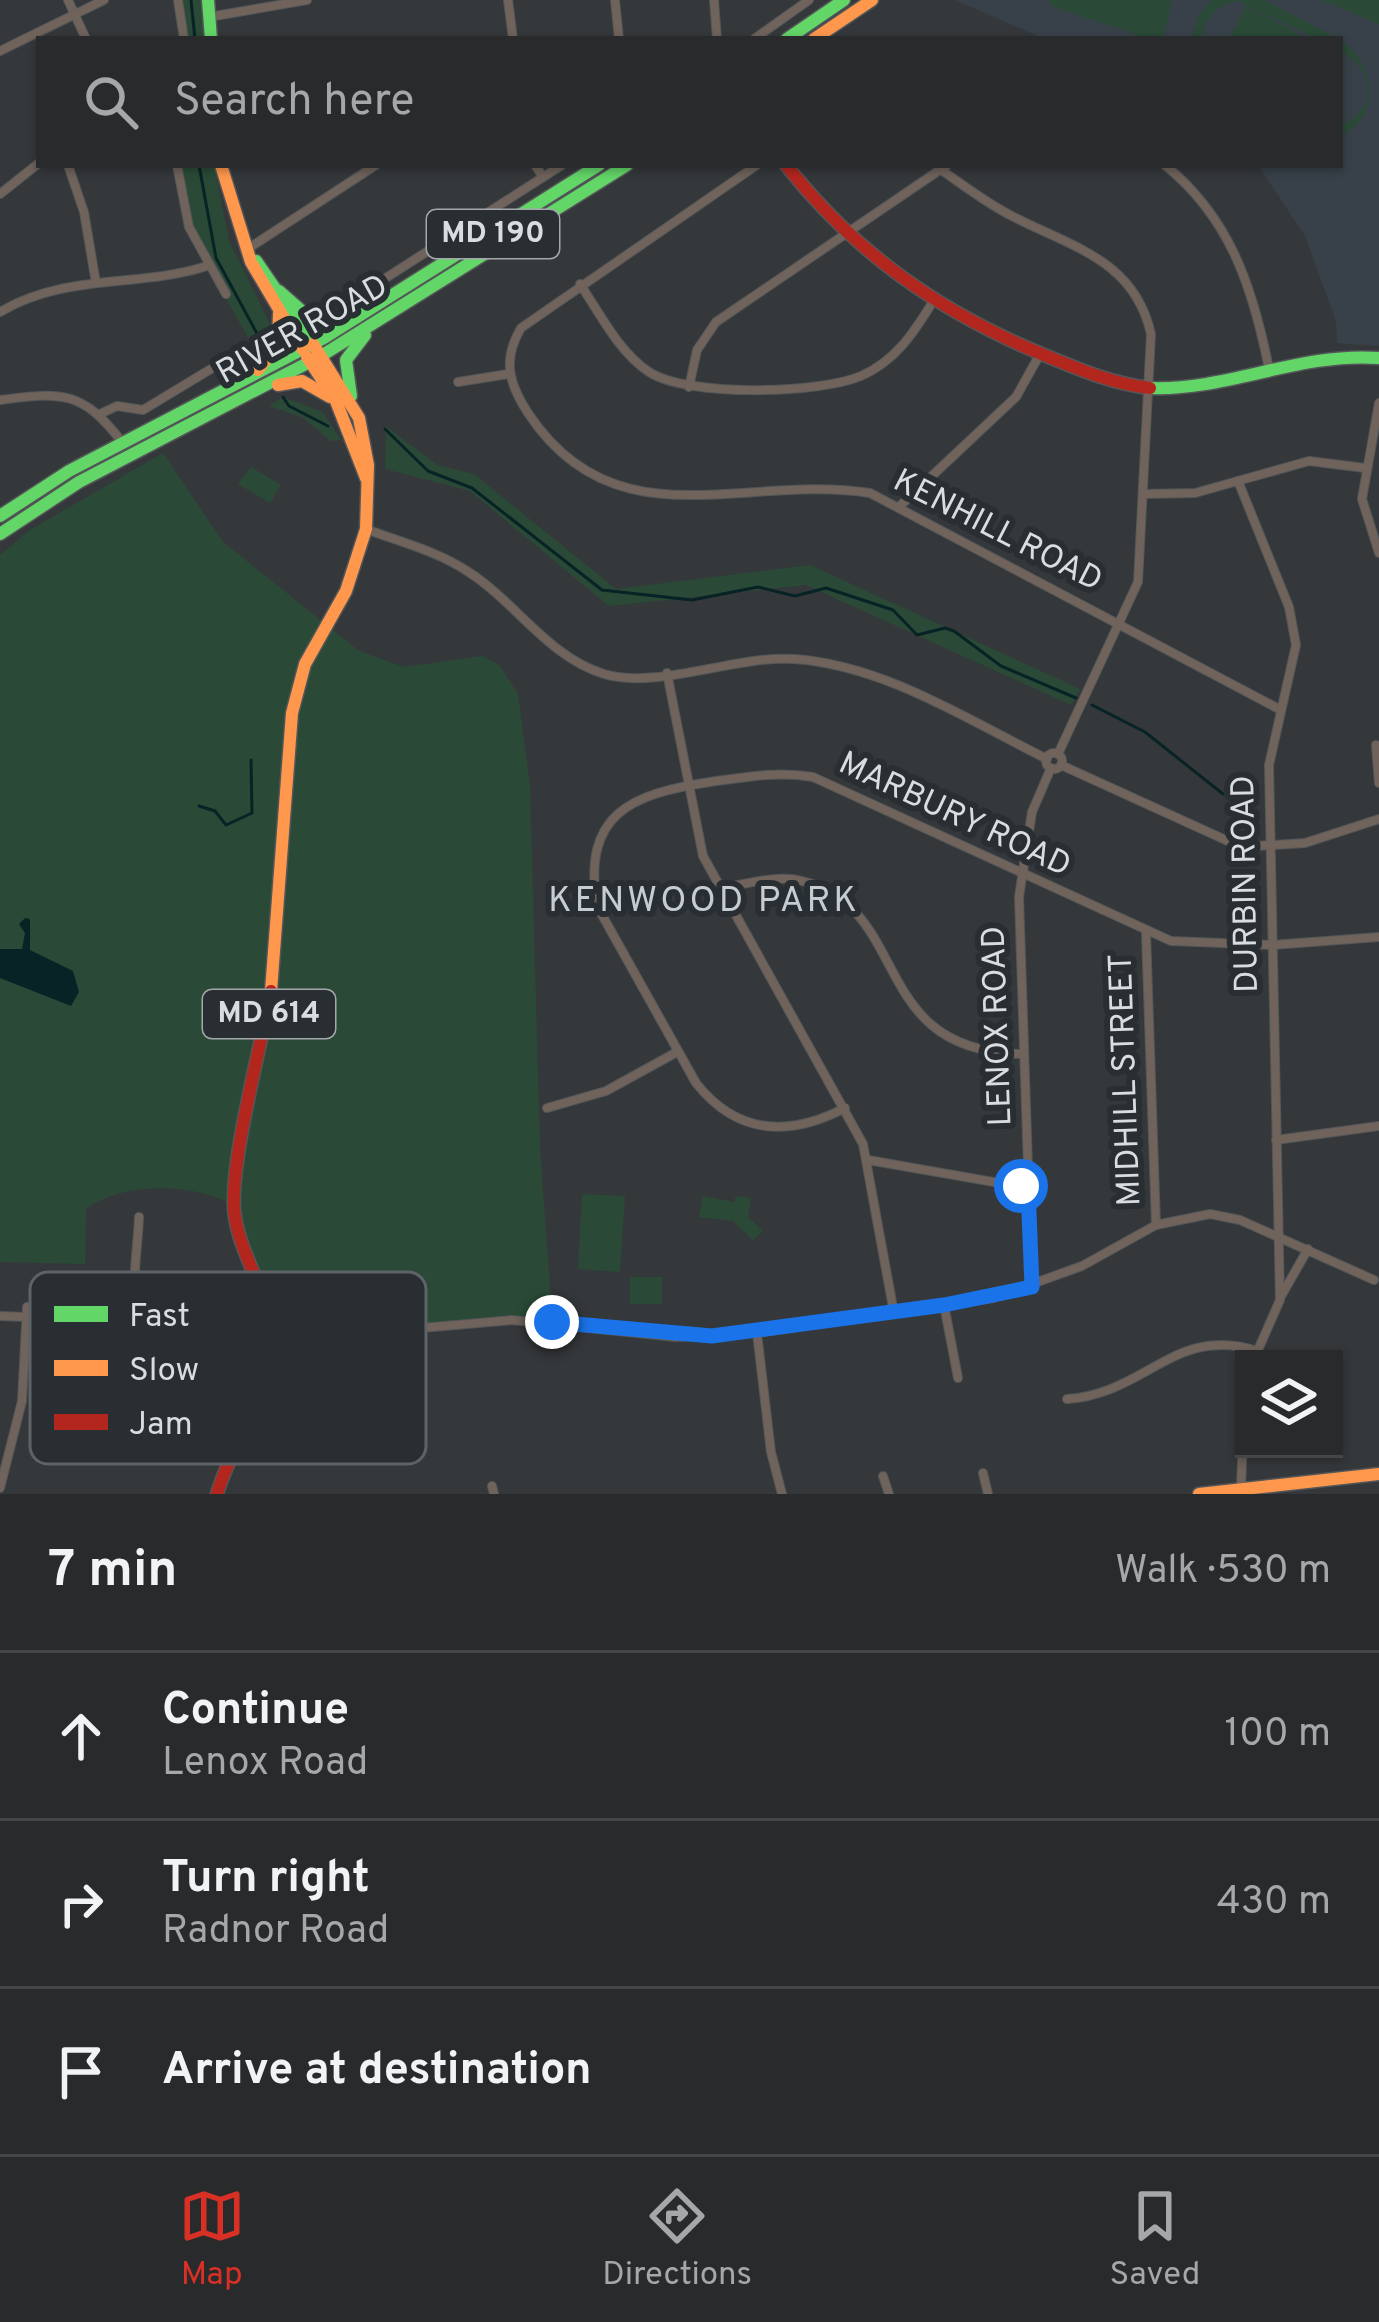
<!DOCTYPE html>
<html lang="en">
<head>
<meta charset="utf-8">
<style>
  body { margin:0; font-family:Overpass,sans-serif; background:#303234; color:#f1f3f6 }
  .controls { position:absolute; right:36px; bottom:36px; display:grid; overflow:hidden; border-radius:0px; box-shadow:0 3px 9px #0004 }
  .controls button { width:108px; height:108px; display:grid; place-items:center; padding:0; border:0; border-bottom:3px solid #444648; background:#282a2c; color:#f1f3f6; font:60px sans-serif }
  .stop { position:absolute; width:36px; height:36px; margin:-27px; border:9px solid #1a73e8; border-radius:50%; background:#fff }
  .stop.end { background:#1a73e8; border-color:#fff; box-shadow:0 3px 12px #0008 }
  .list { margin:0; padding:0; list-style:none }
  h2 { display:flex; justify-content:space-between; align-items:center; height:156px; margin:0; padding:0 48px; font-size:51px }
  h2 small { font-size:39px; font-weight:400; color:#a5a7a9 }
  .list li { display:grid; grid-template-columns:78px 1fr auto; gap:36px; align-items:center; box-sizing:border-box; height:168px; padding:0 48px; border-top:3px solid #444648 }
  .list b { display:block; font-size:45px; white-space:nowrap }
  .list p { margin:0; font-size:39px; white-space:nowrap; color:#a5a7a9 }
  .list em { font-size:39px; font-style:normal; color:#a5a7a9 }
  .icon { flex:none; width:66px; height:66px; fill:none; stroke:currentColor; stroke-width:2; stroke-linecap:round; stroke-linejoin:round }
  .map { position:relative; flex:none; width:1379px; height:1494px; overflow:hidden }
  .search { position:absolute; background:#282a2c; box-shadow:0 3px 9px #0004; left:36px; right:36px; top:36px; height:132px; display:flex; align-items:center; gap:30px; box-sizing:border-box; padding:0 42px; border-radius:0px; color:#a5a7a9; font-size:45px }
  .sheet { height:660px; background:#282a2c }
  nav { display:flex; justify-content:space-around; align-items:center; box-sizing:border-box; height:168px; border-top:3px solid #444648; background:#282a2c; font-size:33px; color:#a5a7a9 }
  nav a { display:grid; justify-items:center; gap:6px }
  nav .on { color:#d93025 }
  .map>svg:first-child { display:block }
</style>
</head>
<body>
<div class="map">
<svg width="1379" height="1494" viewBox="0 0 1379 1494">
  <rect width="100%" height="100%" fill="#35383b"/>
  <path fill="#384149" d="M955,0H1379V346L1337,343L1336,321L1305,236L1258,165H1340V39H1045Z"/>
  <g fill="#2a4a37">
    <path d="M178,0H205L207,39H184Z"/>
    <path d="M1048,0H1172L1163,39H1151L1053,7Z"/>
    <path d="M1211,0H1264L1339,39H1317L1237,1C1216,5 1204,18 1202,39H1192L1198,16Z"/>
    <path d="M1321,0H1379V24Z"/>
    <path d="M1246,6L1308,39H1229Z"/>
    <path d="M1340,40C1379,64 1379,122 1340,135V125C1379,111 1375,69 1340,51Z"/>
    <path d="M177,165H214L229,241L274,332L272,346L261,360L198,250Z"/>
    <path d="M283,397L323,412L341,440L331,441L302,417L269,406Z"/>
    <path d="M386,426L437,465L474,474L616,589L810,565L1080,689L1071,705L806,585L609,606L470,491L385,469Z"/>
    <path d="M163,453L223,542L359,651L404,667L483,656L499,665L518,694L530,786L540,1148L552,1316C460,1313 369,1339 278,1328L245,1242L239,1209C200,1182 124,1181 86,1209L85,1264L0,1262V555L30,530Z"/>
    <path d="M251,467L281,485L270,503L238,484Z"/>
    <path d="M582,1194L625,1196L620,1272L578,1269Z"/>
    <path d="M703,1196L734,1202L736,1196L751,1198L748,1217L763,1231L753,1240L733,1221L699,1217Z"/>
    <rect x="630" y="1277" width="32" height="27"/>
  </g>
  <path fill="#082325" d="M25,918L30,919V950L73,971L79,992L71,1006L0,978V949H22L25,933L19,924Z"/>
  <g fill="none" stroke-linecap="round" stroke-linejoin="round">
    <g stroke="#082325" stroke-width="3">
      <path d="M191,0L195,39"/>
      <path d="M199,165L216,258L267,352"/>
      <path d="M283,397L289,406L328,426"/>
      <path d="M385,429L428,471L472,488L602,590L692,600L758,587L795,596L826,588L893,610L917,635L945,628L954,631L1001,666L1076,698"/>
      <path d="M1092,705L1145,732L1223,794"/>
      <path d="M199,806L215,811L226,825L252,813L251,760"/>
    </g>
    <defs>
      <g id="street">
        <path d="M68,0L86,39"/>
        <path d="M178,0L184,39"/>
        <path d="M508,0L513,39"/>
        <path d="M615,0L619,39"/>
        <path d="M714,0L717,39"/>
        <path d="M209,17L307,0"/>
        <path d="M754,39L809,0"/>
        <path d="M0,51L104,0"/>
        <path d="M68,165L84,212L96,283"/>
        <path d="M177,165L189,227L226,294"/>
        <path d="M535,165L543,177"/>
        <path d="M757,165L521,328C502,360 509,384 528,413C615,545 745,473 870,493L1279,709"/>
        <path d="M1165,165C1230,218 1252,286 1268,364"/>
        <path d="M940,169C963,185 985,202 1010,215C1071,247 1134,259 1151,334L1138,582L1058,754"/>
        <path d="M0,194L39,163"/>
        <path d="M246,250L376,165"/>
        <path d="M580,284C600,314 619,352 649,372C688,397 818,394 861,376C895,361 913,334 932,303"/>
        <path d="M364,292L562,165"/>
        <path d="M0,312C65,273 138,288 207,266"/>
        <path d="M458,382L508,374"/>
        <path d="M689,387L697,350L716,322L947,165"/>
        <path d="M0,400C62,392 82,390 122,442"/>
        <path d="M1379,403L1362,499L1379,553"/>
        <path d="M100,414L117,406L143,410L239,352"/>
        <path d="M1238,481L1289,607L1296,645L1269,765L1280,1300L1254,1359"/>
        <path d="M1143,494L1195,493L1309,461L1365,468"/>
        <path d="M901,505L1016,397L1040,354"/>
        <path d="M366,529C400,542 437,551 467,571C515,601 548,657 604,674C659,690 735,655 794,659C884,665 968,720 1047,759"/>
        <path d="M667,673L703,856L863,1144L894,1313"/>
        <path d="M1376,745L1379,783"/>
        <circle cx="1054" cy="761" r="8"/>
        <path d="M1061,765L1241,847L1305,843L1379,819"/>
        <path d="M718,889C744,885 776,874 802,881C914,909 866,1052 1023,1054"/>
        <path d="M1146,933L1156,1225"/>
        <path d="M547,1108L606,1091L677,1052"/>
        <path d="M845,1108C789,1137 737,1135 696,1083L597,906C582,814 630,794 710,782C745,777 778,771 813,777L1171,941L1272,945L1379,937"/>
        <path d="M1276,1140L1379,1126"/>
        <path d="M868,1160L1028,1188"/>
        <path d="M139,1217C138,1245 132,1277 136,1304C140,1345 234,1355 269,1363"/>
        <path d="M1032,1287L1019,897L1032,812L1051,768"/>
        <path d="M1280,1298L1308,1249"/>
        <path d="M944,1305L958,1378"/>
        <path d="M0,1316L26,1317"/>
        <path d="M757,1333L771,1452L782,1494"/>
        <path d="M272,1341L512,1320L676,1337L757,1333L993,1298L1082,1266L1156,1225L1210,1214L1240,1220L1374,1280"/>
        <path d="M1067,1399C1146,1394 1176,1324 1257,1351"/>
        <path d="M983,1473L988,1494"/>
        <path d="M883,1476L889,1494"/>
        <path d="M492,1486L494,1494"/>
        <path d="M1241,1486L1244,1416"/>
        <path d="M0,1488L22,1401L27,1307"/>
      </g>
      <g id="fast">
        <path d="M208,0L211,39"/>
        <path d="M787,39L844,0"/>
        <path d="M256,261L313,344"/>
        <path d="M279,291L313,321L349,318"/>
        <path d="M1150,388C1228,391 1299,352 1379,358"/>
        <path d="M351,396L346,360L365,335"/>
        <path d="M0,516L69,471L324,338L599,165"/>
        <path d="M0,534L79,482L321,356L627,165"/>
      </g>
      <g id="slow">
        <path d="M814,39L872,0"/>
        <path d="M221,165L251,262L303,350"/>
        <path d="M307,357L336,401L366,478"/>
        <path d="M258,370L278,344L279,314"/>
        <path d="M278,385L302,381L330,397"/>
        <path d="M271,991L292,713L305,664L346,591L366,529L368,465L359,418L313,344"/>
        <path d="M1199,1494L1379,1474"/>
      </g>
      <g id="jam">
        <path d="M786,165C856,254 940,312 1044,355C1078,369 1113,384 1150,388"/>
        <path d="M217,1494C231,1445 267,1400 271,1348C275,1301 242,1262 235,1217C227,1171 262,1043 271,991"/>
      </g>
    </defs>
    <use href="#street" stroke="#535658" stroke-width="10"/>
    <use href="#fast" stroke="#535658" stroke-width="15"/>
    <use href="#slow" stroke="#535658" stroke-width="15"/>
    <use href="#jam" stroke="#535658" stroke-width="15"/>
    <use href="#street" stroke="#6f635b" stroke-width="8"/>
    <use href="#fast" stroke="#63d668" stroke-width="12"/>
    <use href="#slow" stroke="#ff974d" stroke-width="12"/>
    <use href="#jam" stroke="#b3261e" stroke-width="12"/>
  </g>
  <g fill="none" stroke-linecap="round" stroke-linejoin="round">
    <path stroke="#1a73e8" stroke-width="15" d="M552,1322L712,1336L944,1305L1032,1287L1028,1187L1021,1186"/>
  </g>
  <g text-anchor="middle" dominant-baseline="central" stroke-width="12" stroke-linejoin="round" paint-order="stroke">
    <g fill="#292e33" stroke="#a4a8ac" stroke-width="3">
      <rect x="427" y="210" width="132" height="48" rx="9"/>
      <rect x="203" y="990" width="132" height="48" rx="9"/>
    </g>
    <g font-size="30" font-weight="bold" fill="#d9dde0">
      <text x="493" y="234">MD 190</text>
      <text x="269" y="1014">MD 614</text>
    </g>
    <g font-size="33" fill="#d9dde0" stroke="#292e33">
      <text transform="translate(303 331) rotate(-29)">RIVER ROAD</text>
      <text transform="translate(997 532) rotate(27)">KENHILL ROAD</text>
      <text transform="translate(954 816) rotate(25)">MARBURY ROAD</text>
      <text transform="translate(1247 884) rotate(-91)">DURBIN ROAD</text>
      <text transform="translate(999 1026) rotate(-92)">LENOX ROAD</text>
      <text transform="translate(1127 1080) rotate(-92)">MIDHILL STREET</text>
    </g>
    <g font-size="36" letter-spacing="3" fill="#c6cdd2" stroke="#292e33">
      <text x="704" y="902">KENWOOD PARK</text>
    </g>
  </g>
  <rect x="30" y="1272" width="396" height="192" rx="18" fill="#292e33" stroke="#5e6367" stroke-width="3"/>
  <rect x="54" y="1306" width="54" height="16" fill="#63d668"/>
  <rect x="54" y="1360" width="54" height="16" fill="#ff974d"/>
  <rect x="54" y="1414" width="54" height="16" fill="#b3261e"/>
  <g font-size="33" fill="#d9dde0">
    <text x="129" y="1326">Fast</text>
    <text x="129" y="1380">Slow</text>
    <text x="129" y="1434">Jam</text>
  </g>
</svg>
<div class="controls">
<button><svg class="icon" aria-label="layers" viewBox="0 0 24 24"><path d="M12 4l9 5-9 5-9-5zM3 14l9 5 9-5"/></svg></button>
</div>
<div class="stop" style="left:1021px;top:1186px"></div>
<div class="stop end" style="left:552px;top:1322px"></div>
<div class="search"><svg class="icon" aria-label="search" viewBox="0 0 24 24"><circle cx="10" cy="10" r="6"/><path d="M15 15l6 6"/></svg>Search here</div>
</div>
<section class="sheet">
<h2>7 min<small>Walk · 530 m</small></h2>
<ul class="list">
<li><svg class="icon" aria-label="ahead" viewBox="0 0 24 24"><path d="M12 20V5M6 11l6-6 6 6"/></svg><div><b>Continue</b><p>Lenox Road</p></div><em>100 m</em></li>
<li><svg class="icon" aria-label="right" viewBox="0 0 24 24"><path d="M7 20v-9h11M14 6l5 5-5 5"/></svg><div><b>Turn right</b><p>Radnor Road</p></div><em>430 m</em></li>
<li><svg class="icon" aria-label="arrive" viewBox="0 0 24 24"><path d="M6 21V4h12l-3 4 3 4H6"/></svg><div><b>Arrive at destination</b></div></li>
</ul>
</section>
<nav>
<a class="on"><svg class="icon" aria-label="map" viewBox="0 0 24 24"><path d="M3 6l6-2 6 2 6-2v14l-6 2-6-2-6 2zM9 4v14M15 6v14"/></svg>Map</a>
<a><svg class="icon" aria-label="directions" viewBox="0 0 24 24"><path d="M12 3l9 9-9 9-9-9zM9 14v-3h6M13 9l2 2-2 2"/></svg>Directions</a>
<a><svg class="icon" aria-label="saved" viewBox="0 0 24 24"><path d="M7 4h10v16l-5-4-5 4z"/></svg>Saved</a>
</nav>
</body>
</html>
